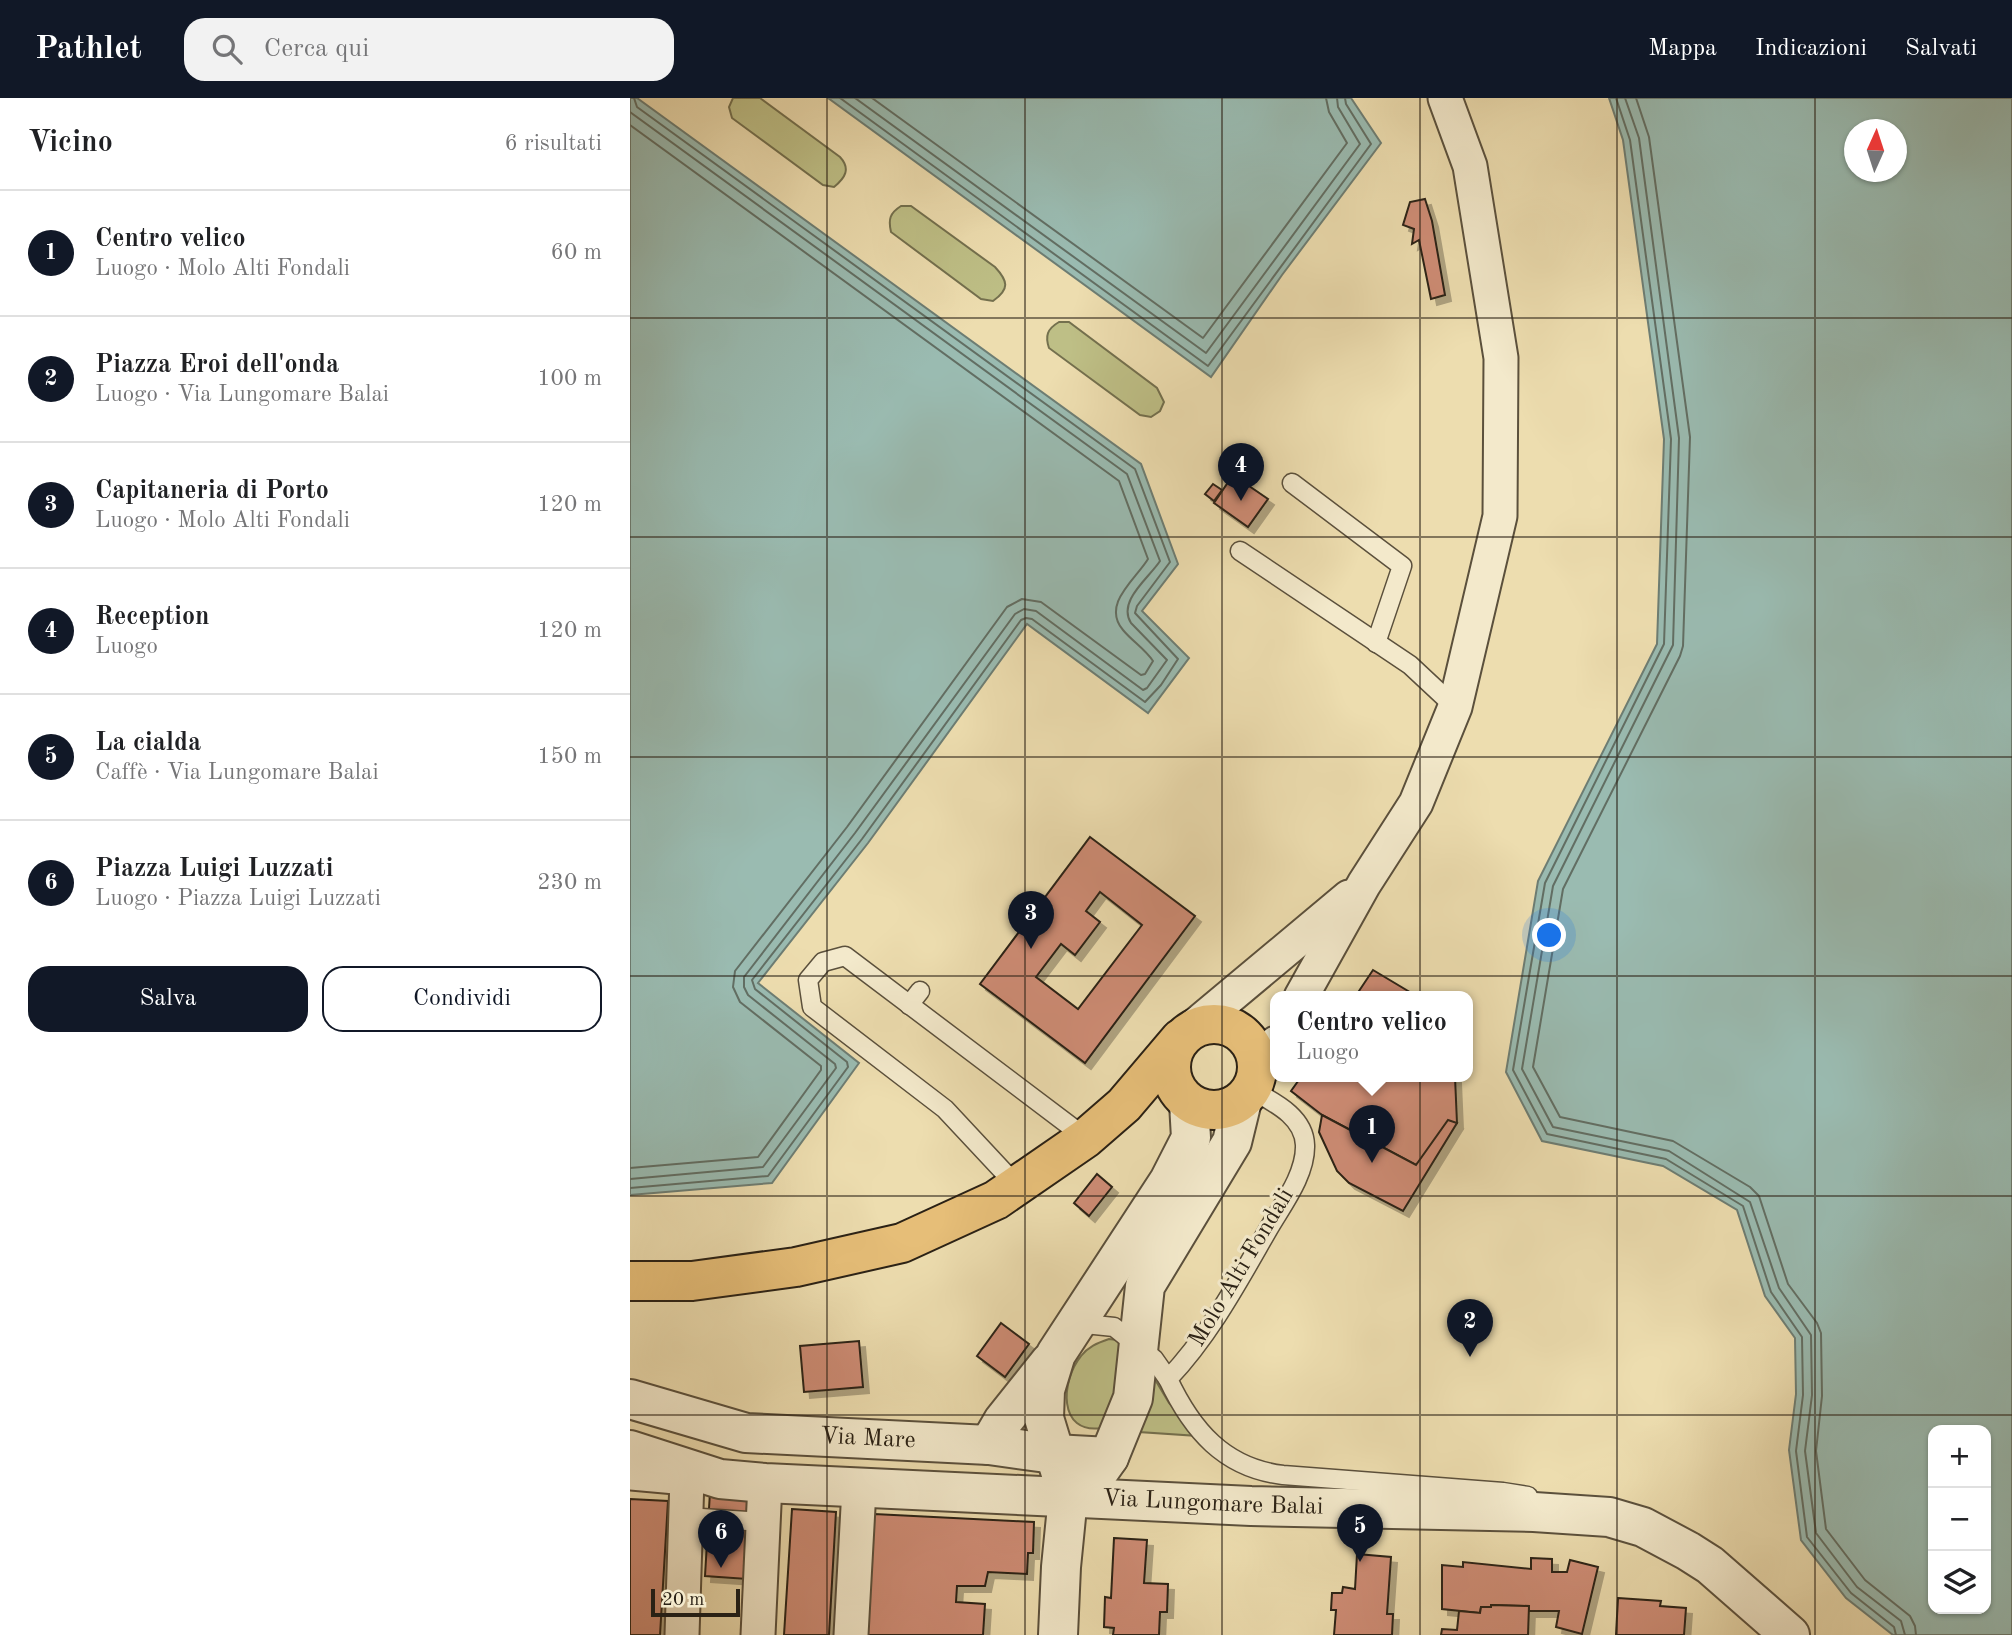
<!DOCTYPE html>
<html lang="it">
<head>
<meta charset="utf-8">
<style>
  body { margin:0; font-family:"Old Standard TT",serif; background:#f2f2f2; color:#202124 }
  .controls { position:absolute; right:21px; bottom:21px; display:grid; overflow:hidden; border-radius:14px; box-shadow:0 2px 5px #0004 }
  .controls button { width:63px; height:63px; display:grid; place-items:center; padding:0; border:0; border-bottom:2px solid #e0e0e0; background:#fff; color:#202124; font:35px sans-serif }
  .compass { position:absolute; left:1214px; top:21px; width:63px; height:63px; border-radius:50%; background:#fff; box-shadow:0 2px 5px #0004; rotate:3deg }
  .scale { position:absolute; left:21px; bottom:18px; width:89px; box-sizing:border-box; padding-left:7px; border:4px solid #2a2115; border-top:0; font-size:19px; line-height:24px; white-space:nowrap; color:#2a2115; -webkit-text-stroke:5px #f3e9cb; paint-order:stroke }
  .you { position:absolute; left:920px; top:838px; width:24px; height:24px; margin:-18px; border:5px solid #fff; border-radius:50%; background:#1a73e8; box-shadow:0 0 0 10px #1a73e833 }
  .badge { display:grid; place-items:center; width:46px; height:46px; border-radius:50%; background:#111827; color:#fff; font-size:23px; font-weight:700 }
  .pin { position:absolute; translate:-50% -58px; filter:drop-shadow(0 2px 4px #0008) }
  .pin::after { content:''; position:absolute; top:37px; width:24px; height:21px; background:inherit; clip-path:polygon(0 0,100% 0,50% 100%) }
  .popup { position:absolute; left:640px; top:893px; width:203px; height:91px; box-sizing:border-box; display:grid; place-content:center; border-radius:14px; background:#fff; filter:drop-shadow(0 2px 5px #0005); font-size:23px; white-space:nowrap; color:#757577 }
  .popup b { font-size:26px; color:#202124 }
  .popup::after { content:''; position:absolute; left:50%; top:100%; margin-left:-14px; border:14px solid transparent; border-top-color:#fff }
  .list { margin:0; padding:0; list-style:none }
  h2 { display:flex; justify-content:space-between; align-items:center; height:91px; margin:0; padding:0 28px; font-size:30px }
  h2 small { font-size:23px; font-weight:400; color:#757577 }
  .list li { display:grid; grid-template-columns:46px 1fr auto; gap:21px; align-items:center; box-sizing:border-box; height:126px; padding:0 28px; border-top:2px solid #e0e0e0 }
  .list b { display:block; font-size:26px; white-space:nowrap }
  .list p { margin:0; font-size:23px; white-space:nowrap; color:#757577 }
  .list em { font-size:23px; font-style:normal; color:#757577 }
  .actions { display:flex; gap:14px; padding:21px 28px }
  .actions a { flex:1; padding:16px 0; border:2px solid #111827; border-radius:21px; text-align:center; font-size:24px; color:#111827 }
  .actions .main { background:#111827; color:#fff }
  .icon { flex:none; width:38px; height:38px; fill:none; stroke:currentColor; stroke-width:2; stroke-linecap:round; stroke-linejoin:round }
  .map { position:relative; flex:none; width:1382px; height:1537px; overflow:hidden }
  header { display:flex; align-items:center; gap:42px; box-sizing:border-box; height:98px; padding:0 35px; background:#111827; color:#fff }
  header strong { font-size:33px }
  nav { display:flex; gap:38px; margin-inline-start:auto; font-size:24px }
  .search { width:490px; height:63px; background:#f2f2f2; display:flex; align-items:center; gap:18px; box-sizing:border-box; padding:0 24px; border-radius:21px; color:#757577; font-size:26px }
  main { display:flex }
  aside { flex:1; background:#fff }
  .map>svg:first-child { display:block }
</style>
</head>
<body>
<header>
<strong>Pathlet</strong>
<div class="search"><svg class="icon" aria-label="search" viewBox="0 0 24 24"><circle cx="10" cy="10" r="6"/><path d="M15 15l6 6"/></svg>Cerca qui</div>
<nav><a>Mappa</a><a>Indicazioni</a><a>Salvati</a></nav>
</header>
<main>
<aside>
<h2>Vicino<small>6 risultati</small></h2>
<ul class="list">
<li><span class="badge">1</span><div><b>Centro velico</b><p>Luogo · Molo Alti Fondali</p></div><em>60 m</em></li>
<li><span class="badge">2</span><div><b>Piazza Eroi dell'onda</b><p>Luogo · Via Lungomare Balai</p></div><em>100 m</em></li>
<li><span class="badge">3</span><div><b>Capitaneria di Porto</b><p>Luogo · Molo Alti Fondali</p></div><em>120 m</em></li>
<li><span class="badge">4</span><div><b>Reception</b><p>Luogo</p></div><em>120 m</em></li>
<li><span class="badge">5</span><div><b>La cialda</b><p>Caffè · Via Lungomare Balai</p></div><em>150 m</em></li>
<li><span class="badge">6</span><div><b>Piazza Luigi Luzzati</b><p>Luogo · Piazza Luigi Luzzati</p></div><em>230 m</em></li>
</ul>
<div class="actions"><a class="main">Salva</a><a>Condividi</a></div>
</aside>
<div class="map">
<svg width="1382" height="1537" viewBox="0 0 1382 1537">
  <defs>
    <filter id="shadow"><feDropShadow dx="6" dy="6" stdDeviation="0" flood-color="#0004"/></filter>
  </defs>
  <rect width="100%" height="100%" fill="#edddaf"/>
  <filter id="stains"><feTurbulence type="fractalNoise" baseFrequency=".00286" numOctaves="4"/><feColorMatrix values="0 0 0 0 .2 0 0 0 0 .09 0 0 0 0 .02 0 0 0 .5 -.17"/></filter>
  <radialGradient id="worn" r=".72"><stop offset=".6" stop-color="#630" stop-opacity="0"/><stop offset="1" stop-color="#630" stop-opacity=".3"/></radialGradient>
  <g fill="#bebf86" stroke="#74704e" stroke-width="2">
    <path d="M103,0H130L210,59C221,71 215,80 204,89L193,87L102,20L99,9Z"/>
    <path d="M271,108H281L365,169C378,183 380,191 363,203L351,201L261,134C258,121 260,115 271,108Z"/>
    <path d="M429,224H439L527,290L534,304L530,313L521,319L510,317L419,250C415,238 417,231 429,224Z"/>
    <path d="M479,1241L487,1242C505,1269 482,1304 472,1330C427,1337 431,1282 451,1258C458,1249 467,1245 479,1241Z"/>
    <path d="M520,1273L539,1305L569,1338L509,1334Z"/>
  </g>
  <g fill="#9abbb1" stroke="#6d7d73" stroke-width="2" fill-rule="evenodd">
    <path d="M0,0H7L511,366L548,466L512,513L559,560L518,615L397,526L238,745L128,885L229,965L142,1085L0,1097Z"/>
    <path d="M198,0H721L751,45L652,177L581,279Z"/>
    <path d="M979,0H1382V1537H1263L1216,1500L1171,1442L1159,1352L1166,1296L1165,1240L1135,1198L1107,1112L1033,1068L912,1043L876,974L908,783L1027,546L1034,341L993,42ZM1224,32H1266V74H1224ZM1356,1332V1511H1303V1332Z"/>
  </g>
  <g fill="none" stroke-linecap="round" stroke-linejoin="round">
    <g stroke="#626e63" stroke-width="2">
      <path d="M210,0L578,268L741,46L716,6L715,0"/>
      <path d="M225,0L576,255L730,46L708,9L707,0"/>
      <path d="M242,0L573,240L717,45L699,14L696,0"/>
      <path d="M986,0L1000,42L1041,341L1034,546L915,785L883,972L917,1036L1036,1061L1113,1108L1141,1194L1172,1239L1173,1297L1166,1353L1177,1439L1221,1495L1264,1529L1266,1537"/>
      <path d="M995,0L1009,40L1049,340L1043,547L923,788L892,971L923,1029L1039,1053L1120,1104L1149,1190L1181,1237L1182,1297L1175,1353L1186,1435L1227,1489L1271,1523L1275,1537"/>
      <path d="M1006,0L1019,39L1060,339L1053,548L1050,558L933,791L903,969L930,1019L1043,1043L1120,1089L1129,1098L1158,1186L1187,1225L1191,1235L1192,1298L1186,1353L1196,1431L1235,1482L1280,1518L1285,1528L1286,1537"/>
      <path d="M0,14L497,376L530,463C519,480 487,503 501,525L537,562L517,590L513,592L406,513L394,511L385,516L225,735L114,879V889L118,897L205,966L206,970L133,1069L0,1081"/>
      <path d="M0,27L489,383L518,461C506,481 471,506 493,532C502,543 515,551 523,563L515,576L511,577L411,504L392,501L377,509L217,729L105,873L103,889L110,904L191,968V972L128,1059L0,1070"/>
      <path d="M0,1090L138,1078L218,969L217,964L125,891L122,882L232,741L391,522L396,520L402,521L515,604L531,587L548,561L505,515L507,508L540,464L505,371L7,9L4,0"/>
    </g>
  </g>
  <g fill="#ce8c75" stroke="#2a2115" stroke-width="2" fill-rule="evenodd" filter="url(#shadow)">
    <path d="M795,101L802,123L815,197L801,201L789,142L782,146L784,131L773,127L780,104Z"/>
    <path d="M603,377L638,401L618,429L584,405Z"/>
    <path d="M583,386L592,392L584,403L575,396Z"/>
    <path d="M460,739L565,818L455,965L350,886ZM470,794L512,827L448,911L406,879L431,846L445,857L470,824L456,813Z"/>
    <path d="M743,872L788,899H725Z"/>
    <path d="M671,979H825L827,1025L786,1067L692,1017L661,993Z"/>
    <path d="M692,1017L786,1067L818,1022L827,1025L773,1113L719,1085L707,1073L689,1034Z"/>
    <path d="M467,1076L482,1089L459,1118L444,1105Z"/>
    <path d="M371,1225L399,1246L375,1279L347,1258Z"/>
    <path d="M229,1243L233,1289L174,1294L170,1248Z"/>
    <path d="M80,1394L122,1397L117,1481L75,1478Z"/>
    <path d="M0,1401L38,1403L30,1537H0Z"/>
    <path d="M162,1411L206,1414L199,1537H154Z"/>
    <path d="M244,1416L404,1424L403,1455H398L397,1476L358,1474L355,1488H327L326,1504L355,1506L353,1537H237Z"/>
    <path d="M484,1440L517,1442L514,1485L538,1486L537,1514H530L529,1537H483L484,1530L474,1529L475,1499L481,1500Z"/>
    <path d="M727,1456L761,1459L757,1516H763L762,1537H704L706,1512H701L702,1495H712L713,1489L725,1491Z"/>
    <path d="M901,1460L922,1461V1474H937L940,1462L968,1469L952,1536L926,1529L929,1513H899V1508L861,1507V1509H851L850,1515L812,1511V1467L833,1469V1464L901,1471Z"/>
    <path d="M988,1500L1031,1503L1030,1508L1056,1510L1054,1537H986Z"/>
    <path d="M861,1507L899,1508L898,1537H811L812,1531L827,1532L829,1513L850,1515L851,1509H861Z"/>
  </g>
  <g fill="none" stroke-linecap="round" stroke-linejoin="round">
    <defs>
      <g id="service">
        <path d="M662,385L772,468L746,545"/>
        <path d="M610,453L780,567L825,609"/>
        <path d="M279,907L290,893"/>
        <path d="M622,992C643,1004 674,1018 675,1047C676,1076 653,1106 639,1130C609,1182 580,1237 538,1281C562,1332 594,1370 653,1377L873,1394L898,1398"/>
        <path d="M387,1088L315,1011L182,909L178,882L193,864L215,858L456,1040"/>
        <path d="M445,1225L484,1229L524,1261L538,1281"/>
        <path d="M56,1419L133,1424"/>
      </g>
      <g id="minor">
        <path d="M671,899L734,786L786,705L825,609L870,418L871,260L840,68L815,0"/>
        <path d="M561,931L719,799"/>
        <path d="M627,979L646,945"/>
        <path d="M0,1375L57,1380"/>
        <path d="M52,1537L57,1380"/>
        <path d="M128,1537L135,1385"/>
        <path d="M221,1537L229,1391"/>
      </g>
      <g id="tertiary">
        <path id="s1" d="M0,1301L116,1335L359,1347L424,1356L479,1359"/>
        <path d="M359,1347L373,1323L420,1264"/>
        <path id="s2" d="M0,1352L90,1381L135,1385L621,1408L904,1414L979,1419L1013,1429L1058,1453L1080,1467L1160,1537"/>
        <path d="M465,1379L479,1359L503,1300L515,1188L602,1044L612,1003"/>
        <path d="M428,1537L431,1469L438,1399L414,1320L415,1292L426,1256L539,1083L561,1040L559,1005"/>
      </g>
      <g id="primary">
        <circle cx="584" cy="969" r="43"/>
        <path d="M0,1183H62L166,1169L272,1145L366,1102L456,1040L494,1007L550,941"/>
      </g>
    </defs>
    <use href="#service" stroke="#5b503c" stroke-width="21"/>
    <use href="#minor" stroke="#5b503c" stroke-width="37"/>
    <use href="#tertiary" stroke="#5b503c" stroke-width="42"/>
    <use href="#primary" stroke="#2a2115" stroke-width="42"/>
    <use href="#service" stroke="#f3e9cb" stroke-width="18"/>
    <use href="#minor" stroke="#f3e9cb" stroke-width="33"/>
    <use href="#tertiary" stroke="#f3e9cb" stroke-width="38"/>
    <use href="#primary" stroke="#e6be78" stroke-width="38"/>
  </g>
  <path fill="none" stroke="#2a2115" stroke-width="2" stroke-opacity="0.55" d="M197,0V1537M395,0V1537M592,0V1537M790,0V1537M987,0V1537M1185,0V1537M0,220H1382M0,439H1382M0,659H1382M0,878H1382M0,1098H1382M0,1317H1382"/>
  <g text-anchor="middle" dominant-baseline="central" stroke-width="6" stroke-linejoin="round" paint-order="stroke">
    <g font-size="24" fill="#2a2115" stroke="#f3e9cb">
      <text transform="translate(612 1170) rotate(-59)">Molo Alti Fondali</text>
      <text stroke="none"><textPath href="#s1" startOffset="243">Via Mare</textPath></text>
      <text stroke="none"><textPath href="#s2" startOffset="588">Via Lungomare Balai</textPath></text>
    </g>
  </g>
  <rect width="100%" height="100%" filter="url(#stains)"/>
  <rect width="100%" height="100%" fill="url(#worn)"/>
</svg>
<div class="controls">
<button>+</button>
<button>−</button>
<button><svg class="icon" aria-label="layers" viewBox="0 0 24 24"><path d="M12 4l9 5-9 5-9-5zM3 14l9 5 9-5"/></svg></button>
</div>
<svg class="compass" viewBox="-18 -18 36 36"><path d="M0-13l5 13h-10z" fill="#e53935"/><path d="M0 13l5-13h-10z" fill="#757577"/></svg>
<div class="scale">20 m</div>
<div class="you"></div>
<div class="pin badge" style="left:742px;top:1065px">1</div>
<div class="popup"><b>Centro velico</b>Luogo</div>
<div class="pin badge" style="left:840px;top:1259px">2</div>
<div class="pin badge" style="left:401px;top:851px">3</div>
<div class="pin badge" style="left:611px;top:403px">4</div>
<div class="pin badge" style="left:730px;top:1464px">5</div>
<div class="pin badge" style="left:91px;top:1470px">6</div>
</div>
</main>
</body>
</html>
